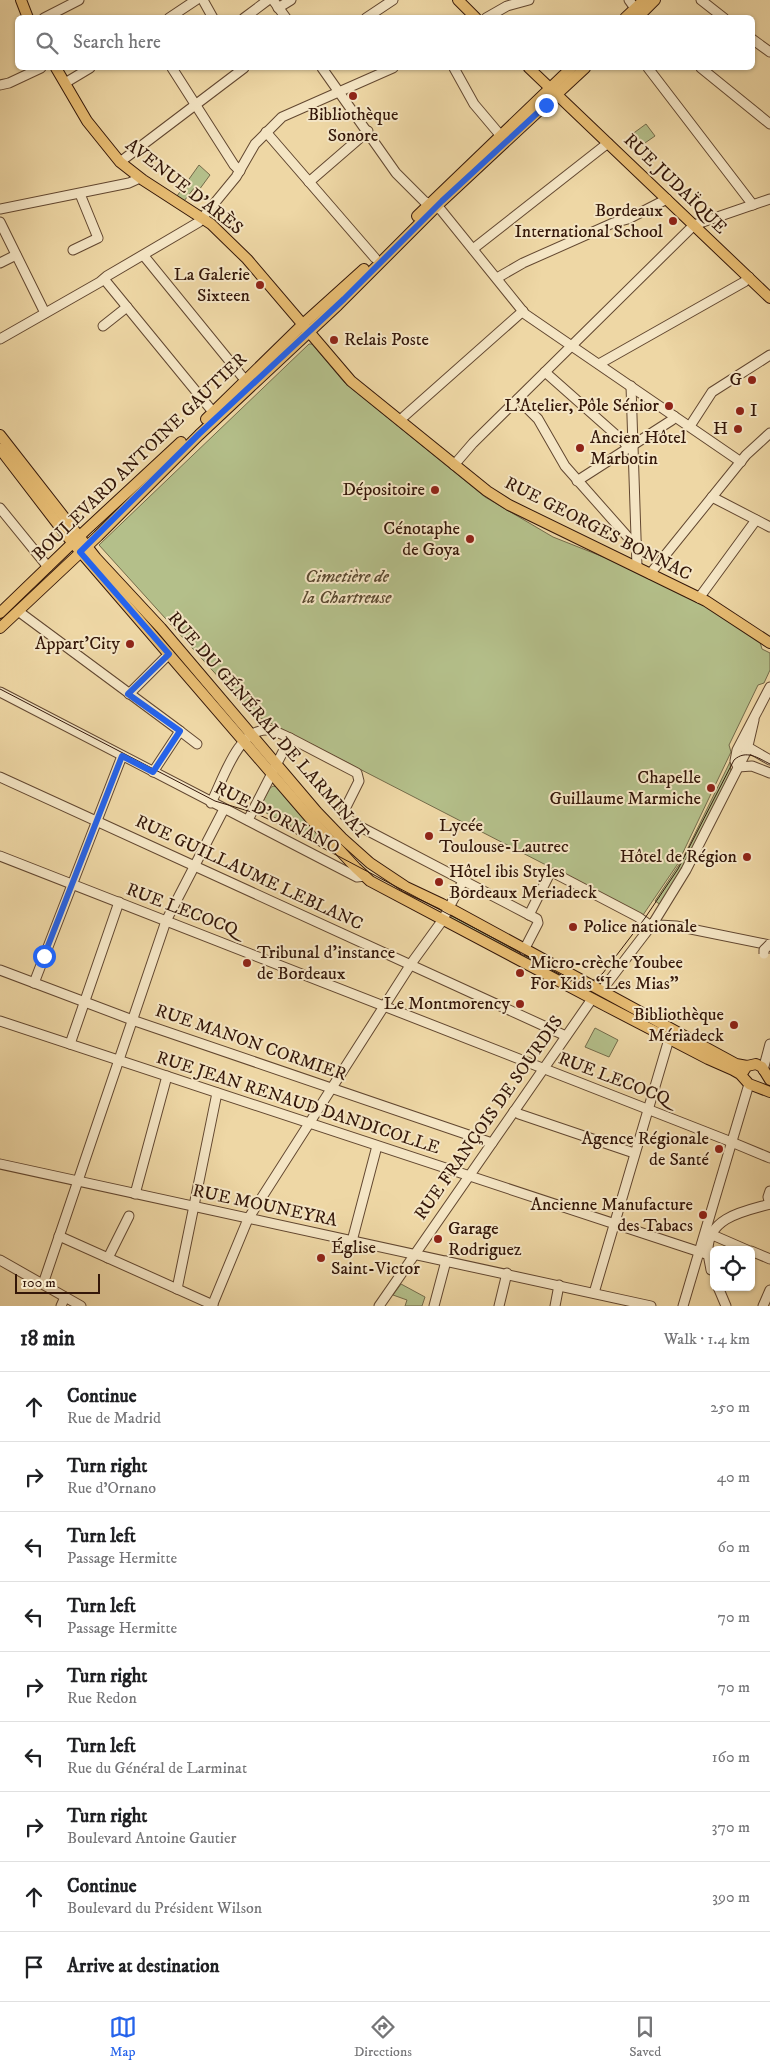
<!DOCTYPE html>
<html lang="en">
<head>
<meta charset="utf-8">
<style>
  body { margin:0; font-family:"IM FELL DW Pica",serif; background:#f2f2f2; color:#202124 }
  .controls { position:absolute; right:15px; bottom:15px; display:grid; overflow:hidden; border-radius:8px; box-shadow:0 1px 4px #0004 }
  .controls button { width:45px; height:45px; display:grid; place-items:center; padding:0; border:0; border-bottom:1px solid #e0e0e0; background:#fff; color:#202124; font:25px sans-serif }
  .scale { position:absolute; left:15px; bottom:12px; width:85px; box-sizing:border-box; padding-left:5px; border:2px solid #341709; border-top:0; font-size:14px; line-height:18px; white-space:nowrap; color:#341709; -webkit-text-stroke:4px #f4e5c4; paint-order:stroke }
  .stop { position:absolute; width:15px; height:15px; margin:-11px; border:4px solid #2563eb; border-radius:50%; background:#fff }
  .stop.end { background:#2563eb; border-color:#fff; box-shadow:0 1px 5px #0008 }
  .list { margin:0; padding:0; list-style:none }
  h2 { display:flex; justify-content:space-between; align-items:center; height:65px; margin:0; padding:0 20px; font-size:21px }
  h2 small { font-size:16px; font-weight:400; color:#757577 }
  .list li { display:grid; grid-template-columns:32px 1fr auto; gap:15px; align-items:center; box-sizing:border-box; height:70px; padding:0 20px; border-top:1px solid #e0e0e0 }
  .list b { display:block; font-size:19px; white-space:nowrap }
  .list p { margin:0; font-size:16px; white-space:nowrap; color:#757577 }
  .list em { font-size:16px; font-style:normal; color:#757577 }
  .icon { flex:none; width:28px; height:28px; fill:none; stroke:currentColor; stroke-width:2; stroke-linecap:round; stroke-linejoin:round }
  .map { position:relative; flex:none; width:770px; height:1306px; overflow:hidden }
  .search { position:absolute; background:#fff; box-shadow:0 1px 4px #0004; left:15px; right:15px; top:15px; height:55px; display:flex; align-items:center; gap:12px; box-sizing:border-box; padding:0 18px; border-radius:8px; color:#757577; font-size:19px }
  .sheet { height:695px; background:#fff }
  nav { display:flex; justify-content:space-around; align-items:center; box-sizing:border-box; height:70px; border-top:1px solid #e0e0e0; background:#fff; font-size:14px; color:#757577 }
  nav a { display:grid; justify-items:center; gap:2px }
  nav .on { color:#2563eb }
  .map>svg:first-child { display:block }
</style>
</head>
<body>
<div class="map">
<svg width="770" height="1306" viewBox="0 0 770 1306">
  <rect width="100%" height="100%" fill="#eed7a5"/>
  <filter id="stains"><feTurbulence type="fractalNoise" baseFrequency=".004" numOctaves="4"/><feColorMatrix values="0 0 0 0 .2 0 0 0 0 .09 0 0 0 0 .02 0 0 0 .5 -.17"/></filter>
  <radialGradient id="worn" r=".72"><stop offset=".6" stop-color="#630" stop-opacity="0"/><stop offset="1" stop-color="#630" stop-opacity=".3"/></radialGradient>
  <g fill="#b4bf8a" stroke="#746b4a">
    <path d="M646,124L655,136L642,145L631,135Z"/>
    <path d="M199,165L210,175L199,190L195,187L184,201L177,196Z"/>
    <path d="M309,344H312L344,382L485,497L553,537L606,558L703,605L760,642L762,649L770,653V670L764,683L758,685L729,745L731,752L677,865L643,915L251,713L99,545Z"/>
    <path d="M730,762L731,773L687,861L661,905L655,901L682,860Z"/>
    <path d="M273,786L277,787L326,845L259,809L270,788Z"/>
    <path d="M453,914L589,988L586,993L448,921Z"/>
    <path d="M595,1028L618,1040L609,1057L585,1047Z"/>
    <path d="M401,1284L425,1297L422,1306H405L407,1300L393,1295Z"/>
  </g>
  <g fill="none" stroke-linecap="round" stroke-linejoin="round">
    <defs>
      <g id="minor">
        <path d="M203,0L213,18"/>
        <path d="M273,0L286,18"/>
        <path d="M629,0L639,14"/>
        <path d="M701,0L724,18"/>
        <path d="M278,8L291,0"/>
        <path d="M44,18L79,0"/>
        <path d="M169,18L196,0"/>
        <path d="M244,18L268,0"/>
        <path d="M366,18L393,0"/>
        <path d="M486,18L507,6L529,0"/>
        <path d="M752,39L770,52"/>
        <path d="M172,68L234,165L240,171"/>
        <path d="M322,68L396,173L424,201L441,210L525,314L741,462"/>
        <path d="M454,68L474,104L501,136"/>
        <path d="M648,68L753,205"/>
        <path d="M701,68L770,124"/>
        <path d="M65,83L90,68"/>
        <path d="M0,85L9,83L41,68"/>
        <path d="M266,132L375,258"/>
        <path d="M120,162L244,68"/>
        <path d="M309,182L368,131"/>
        <path d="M0,209L129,183L140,178"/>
        <path d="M0,222L45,313"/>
        <path d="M473,249L608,143"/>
        <path d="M73,250L98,238L80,194"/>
        <path d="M144,256L245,380"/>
        <path d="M0,263L16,255"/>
        <path d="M497,278L523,263L613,223L628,219L667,199"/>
        <path d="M104,279L213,412"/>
        <path d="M103,326L127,307"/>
        <path d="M0,339L100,282L107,276L199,222L236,177L255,144L282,117L393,68"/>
        <path d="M599,364L744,282L749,277"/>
        <path d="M545,372L624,442L628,448"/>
        <path d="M631,386L637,567"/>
        <path d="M518,399L538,419L565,466L634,544H637"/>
        <path d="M400,420L523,311"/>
        <path d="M690,426L712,392L770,355"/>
        <path d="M454,465L473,443L694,225L770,199"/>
        <path d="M577,481L672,420L674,416"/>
        <path d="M712,497L770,527"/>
        <path d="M0,508L48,567"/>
        <path d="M650,574L746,455L770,433"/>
        <path d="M699,598L756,520"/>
        <path d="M18,611L180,731L153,772"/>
        <path d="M0,692L324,860L357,877L365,876"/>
        <path d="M129,694L169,654"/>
        <path d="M180,731L197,744"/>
        <path d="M290,738L357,773L359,781L344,811V815L353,823L537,919L538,923L524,950"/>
        <path d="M743,747L751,749L770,760"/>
        <path d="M738,767L735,761L737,750L770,687"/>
        <path d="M738,767L752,766L770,773"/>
        <path d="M0,777L566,1036"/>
        <path d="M211,803C223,780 238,728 268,730C276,731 283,735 290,738L248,820"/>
        <path d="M0,856L729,1141L770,1158"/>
        <path d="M529,915L549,875L554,873L638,917L651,926"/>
        <path d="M654,922L659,925L676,926L770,945"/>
        <path d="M0,970L135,1021L492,1143"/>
        <path d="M34,983L122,756"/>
        <path d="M602,990L654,922L686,870L747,750L754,720"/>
        <path d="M0,1021L709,1255"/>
        <path d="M70,1044L119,902"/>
        <path d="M763,1070L770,1044"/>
        <path d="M514,1111L519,1114L634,1153"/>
        <path d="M0,1164L651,1306"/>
        <path d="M135,1194L167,1076"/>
        <path d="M770,1204L768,1197L770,1191"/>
        <path d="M708,1233L747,1250"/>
        <path d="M59,1236L213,1305"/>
        <path d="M352,1241L377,1146"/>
        <path d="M751,1251L770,1259"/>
        <path d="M108,1258L129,1216"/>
        <path d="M0,1260L81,1306"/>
        <path d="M711,1270C710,1263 708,1257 708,1250C708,1217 745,1211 770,1204"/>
        <path d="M43,1284L166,921L224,809"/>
        <path d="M718,1287L726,1306"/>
        <path d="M177,1289L217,1093"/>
        <path d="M594,1293L669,1039"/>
        <path d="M61,1306L65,1297"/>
        <path d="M212,1306L248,1219L413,961L442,921L463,881"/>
        <path d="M379,1306L592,999"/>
        <path d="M434,1306L446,1261"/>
        <path d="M499,1306L507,1273"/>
        <path d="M555,1306L559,1285"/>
        <path d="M683,1306L749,1084"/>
        <path d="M763,1306L770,1290"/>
      </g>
      <g id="major">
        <path d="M21,0L28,18"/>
        <path d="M458,0L476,18"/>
        <path d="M625,18L644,0"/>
        <path d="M637,18L655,0"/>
        <path d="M56,68L87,121L120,162L143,180L211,224L247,259L351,381L487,491L509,505L706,601L770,643"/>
        <path d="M529,68L770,298"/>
        <path d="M417,216L571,68"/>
        <path d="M206,419L303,324L364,269"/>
        <path d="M0,435L96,558L161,628L317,812L342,838L370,863L406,887L442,904L736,1064L747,1066"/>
        <path d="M0,449L66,535L309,817L356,868L370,881L606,1006L708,1059L733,1070L740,1074L749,1084L770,1092"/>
        <path d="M0,613L86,530L181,442"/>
        <path d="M0,628L98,536L199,435L338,305L442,201L585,68"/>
        <path d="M743,1072L747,1066L756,1064L762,1067L770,1080"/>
      </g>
    </defs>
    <use href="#minor" stroke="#624730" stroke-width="11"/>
    <use href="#major" stroke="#341709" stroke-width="12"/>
    <use href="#minor" stroke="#f4e5c4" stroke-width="9"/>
    <use href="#major" stroke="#e7bc72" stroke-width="10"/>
    <path stroke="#341709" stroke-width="1" d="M0,689L215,801L255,813L268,819L573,980C585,985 594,982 603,973L645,918L678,869L734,760C746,749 758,758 770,764"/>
    <defs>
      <path id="minor-bridge" d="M764,954V950L770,944"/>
    </defs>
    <use href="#minor-bridge" stroke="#624730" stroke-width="11" stroke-linecap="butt"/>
    <use href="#minor-bridge" stroke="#f4e5c4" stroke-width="9"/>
  </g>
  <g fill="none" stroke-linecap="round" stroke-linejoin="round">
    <path stroke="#2563eb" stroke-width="6" d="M44,956L122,756L153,772L180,731L128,694L169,654L80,552L199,434L344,299L442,201L546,105"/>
  </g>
  <g fill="#8f2418" stroke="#f4e5c4" stroke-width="2">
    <circle cx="353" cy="96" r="5"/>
    <circle cx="673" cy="221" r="5"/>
    <circle cx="260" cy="285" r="5"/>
    <circle cx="334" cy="340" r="5"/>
    <circle cx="752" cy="380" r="5"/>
    <circle cx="669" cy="406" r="5"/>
    <circle cx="740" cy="411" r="5"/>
    <circle cx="738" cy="429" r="5"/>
    <circle cx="580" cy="448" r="5"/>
    <circle cx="435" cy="490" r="5"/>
    <circle cx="470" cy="539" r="5"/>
    <circle cx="130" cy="644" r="5"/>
    <circle cx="711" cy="788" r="5"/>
    <circle cx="429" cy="836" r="5"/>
    <circle cx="747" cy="857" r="5"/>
    <circle cx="439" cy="882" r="5"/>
    <circle cx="573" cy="927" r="5"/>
    <circle cx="247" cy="963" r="5"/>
    <circle cx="520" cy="973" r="5"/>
    <circle cx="520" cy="1004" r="5"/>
    <circle cx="734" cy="1025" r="5"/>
    <circle cx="719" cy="1149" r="5"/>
    <circle cx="703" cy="1215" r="5"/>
    <circle cx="438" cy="1239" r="5"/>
    <circle cx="321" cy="1258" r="5"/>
  </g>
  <g text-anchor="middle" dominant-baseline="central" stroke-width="4" stroke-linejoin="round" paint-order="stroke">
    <g font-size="18" fill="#341709" stroke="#f4e5c4" text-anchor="end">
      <text x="353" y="115" text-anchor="middle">Bibliothèque<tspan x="353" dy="21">Sonore</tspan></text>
      <text x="663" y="211">Bordeaux<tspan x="663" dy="21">International School</tspan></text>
      <text x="250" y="275">La Galerie<tspan x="250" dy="21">Sixteen</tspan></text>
      <text x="344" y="340" text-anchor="start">Relais Poste</text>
      <text x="742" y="380">G</text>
      <text x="659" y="406">L'Atelier, Pôle Sénior</text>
      <text x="750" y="411" text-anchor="start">I</text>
      <text x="728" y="429">H</text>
      <text x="590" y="438" text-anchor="start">Ancien Hôtel<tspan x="590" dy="21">Marbotin</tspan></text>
      <text x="425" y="490">Dépositoire</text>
      <text x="460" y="529">Cénotaphe<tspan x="460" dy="21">de Goya</tspan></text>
      <text x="120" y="644">Appart'City</text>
      <text x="701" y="778">Chapelle<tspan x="701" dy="21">Guillaume Marmiche</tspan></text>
      <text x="439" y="826" text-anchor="start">Lycée<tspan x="439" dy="21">Toulouse-Lautrec</tspan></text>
      <text x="737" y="857">Hôtel de Région</text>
      <text x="449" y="872" text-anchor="start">Hôtel ibis Styles<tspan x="449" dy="21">Bordeaux Meriadeck</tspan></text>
      <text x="583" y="927" text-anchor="start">Police nationale</text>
      <text x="257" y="953" text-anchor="start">Tribunal d'instance<tspan x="257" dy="21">de Bordeaux</tspan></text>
      <text x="530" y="963" text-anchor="start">Micro-crèche Youbee<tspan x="530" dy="21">For Kids “Les Mias”</tspan></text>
      <text x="510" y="1004">Le Montmorency</text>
      <text x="724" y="1015">Bibliothèque<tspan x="724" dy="21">Mériadeck</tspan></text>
      <text x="709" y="1139">Agence Régionale<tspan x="709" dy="21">de Santé</tspan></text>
      <text x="693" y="1205">Ancienne Manufacture<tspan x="693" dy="21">des Tabacs</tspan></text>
      <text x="448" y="1229" text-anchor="start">Garage<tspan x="448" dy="21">Rodriguez</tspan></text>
      <text x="331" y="1248" text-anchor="start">Église<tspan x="331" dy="21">Saint-Victor</tspan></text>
    </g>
    <g font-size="18" fill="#341709" stroke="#f4e5c4">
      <text transform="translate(675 184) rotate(44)">RUE JUDAÏQUE</text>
      <text transform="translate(184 187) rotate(38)">AVENUE D'ARÈS</text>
      <text transform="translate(140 457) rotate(-44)">BOULEVARD ANTOINE GAUTIER</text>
      <text transform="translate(598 529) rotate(27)">RUE GEORGES BONNAC</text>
      <text transform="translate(268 726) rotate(49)">RUE DU GÉNÉRAL DE LARMINAT</text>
      <text transform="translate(277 818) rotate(27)">RUE D'ORNANO</text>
      <text transform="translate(249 873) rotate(25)">RUE GUILLAUME LEBLANC</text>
      <text transform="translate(182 910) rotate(21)">RUE LECOCQ</text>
      <text transform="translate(251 1043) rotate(19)">RUE MANON CORMIER</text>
      <text transform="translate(614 1079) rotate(21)">RUE LECOCQ</text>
      <text transform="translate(298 1103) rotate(18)">RUE JEAN RENAUD DANDICOLLE</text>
      <text transform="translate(489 1118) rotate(-55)">RUE FRANÇOIS DE SOURDIS</text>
      <text transform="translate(265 1206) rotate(12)">RUE MOUNEYRA</text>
    </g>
    <g font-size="18" font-style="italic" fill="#5a4930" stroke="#f4e5c4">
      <text x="347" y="577">Cimetière de<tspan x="347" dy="21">la Chartreuse</tspan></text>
    </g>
  </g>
  <rect width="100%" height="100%" filter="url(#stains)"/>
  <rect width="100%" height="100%" fill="url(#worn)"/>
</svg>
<div class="controls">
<button><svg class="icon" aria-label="locate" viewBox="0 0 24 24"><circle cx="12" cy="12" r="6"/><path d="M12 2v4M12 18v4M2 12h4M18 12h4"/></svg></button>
</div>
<div class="scale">100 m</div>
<div class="stop" style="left:44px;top:956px"></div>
<div class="stop end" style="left:546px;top:105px"></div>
<div class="search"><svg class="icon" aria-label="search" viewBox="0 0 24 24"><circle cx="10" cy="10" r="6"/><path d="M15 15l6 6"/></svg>Search here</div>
</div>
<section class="sheet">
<h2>18 min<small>Walk · 1.4 km</small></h2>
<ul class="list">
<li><svg class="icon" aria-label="ahead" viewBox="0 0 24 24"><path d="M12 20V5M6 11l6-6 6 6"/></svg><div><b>Continue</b><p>Rue de Madrid</p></div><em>250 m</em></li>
<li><svg class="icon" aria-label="right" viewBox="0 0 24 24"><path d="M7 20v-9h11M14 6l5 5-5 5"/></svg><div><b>Turn right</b><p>Rue d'Ornano</p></div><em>40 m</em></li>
<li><svg class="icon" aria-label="left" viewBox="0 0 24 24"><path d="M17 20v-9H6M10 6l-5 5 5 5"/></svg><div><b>Turn left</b><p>Passage Hermitte</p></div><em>60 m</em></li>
<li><svg class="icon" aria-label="left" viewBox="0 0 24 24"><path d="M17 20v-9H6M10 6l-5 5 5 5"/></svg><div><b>Turn left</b><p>Passage Hermitte</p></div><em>70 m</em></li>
<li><svg class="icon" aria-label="right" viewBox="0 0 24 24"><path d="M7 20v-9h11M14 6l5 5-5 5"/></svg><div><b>Turn right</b><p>Rue Redon</p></div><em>70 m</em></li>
<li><svg class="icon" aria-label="left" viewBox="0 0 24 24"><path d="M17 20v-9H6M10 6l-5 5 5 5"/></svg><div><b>Turn left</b><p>Rue du Général de Larminat</p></div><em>160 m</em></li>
<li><svg class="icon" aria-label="right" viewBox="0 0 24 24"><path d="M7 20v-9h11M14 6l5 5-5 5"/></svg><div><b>Turn right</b><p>Boulevard Antoine Gautier</p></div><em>370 m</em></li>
<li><svg class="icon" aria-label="ahead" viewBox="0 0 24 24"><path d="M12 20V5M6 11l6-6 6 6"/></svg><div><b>Continue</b><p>Boulevard du Président Wilson</p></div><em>390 m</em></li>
<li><svg class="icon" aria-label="arrive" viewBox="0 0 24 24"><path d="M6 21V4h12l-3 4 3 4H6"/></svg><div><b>Arrive at destination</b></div></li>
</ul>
</section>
<nav>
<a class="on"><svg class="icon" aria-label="map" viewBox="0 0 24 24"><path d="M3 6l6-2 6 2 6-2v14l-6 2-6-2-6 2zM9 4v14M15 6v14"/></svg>Map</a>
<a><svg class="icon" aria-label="directions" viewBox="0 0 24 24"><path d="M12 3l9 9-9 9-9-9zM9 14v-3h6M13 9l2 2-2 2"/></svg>Directions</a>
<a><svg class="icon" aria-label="saved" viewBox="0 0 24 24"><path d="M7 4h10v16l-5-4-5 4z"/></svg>Saved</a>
</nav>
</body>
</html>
